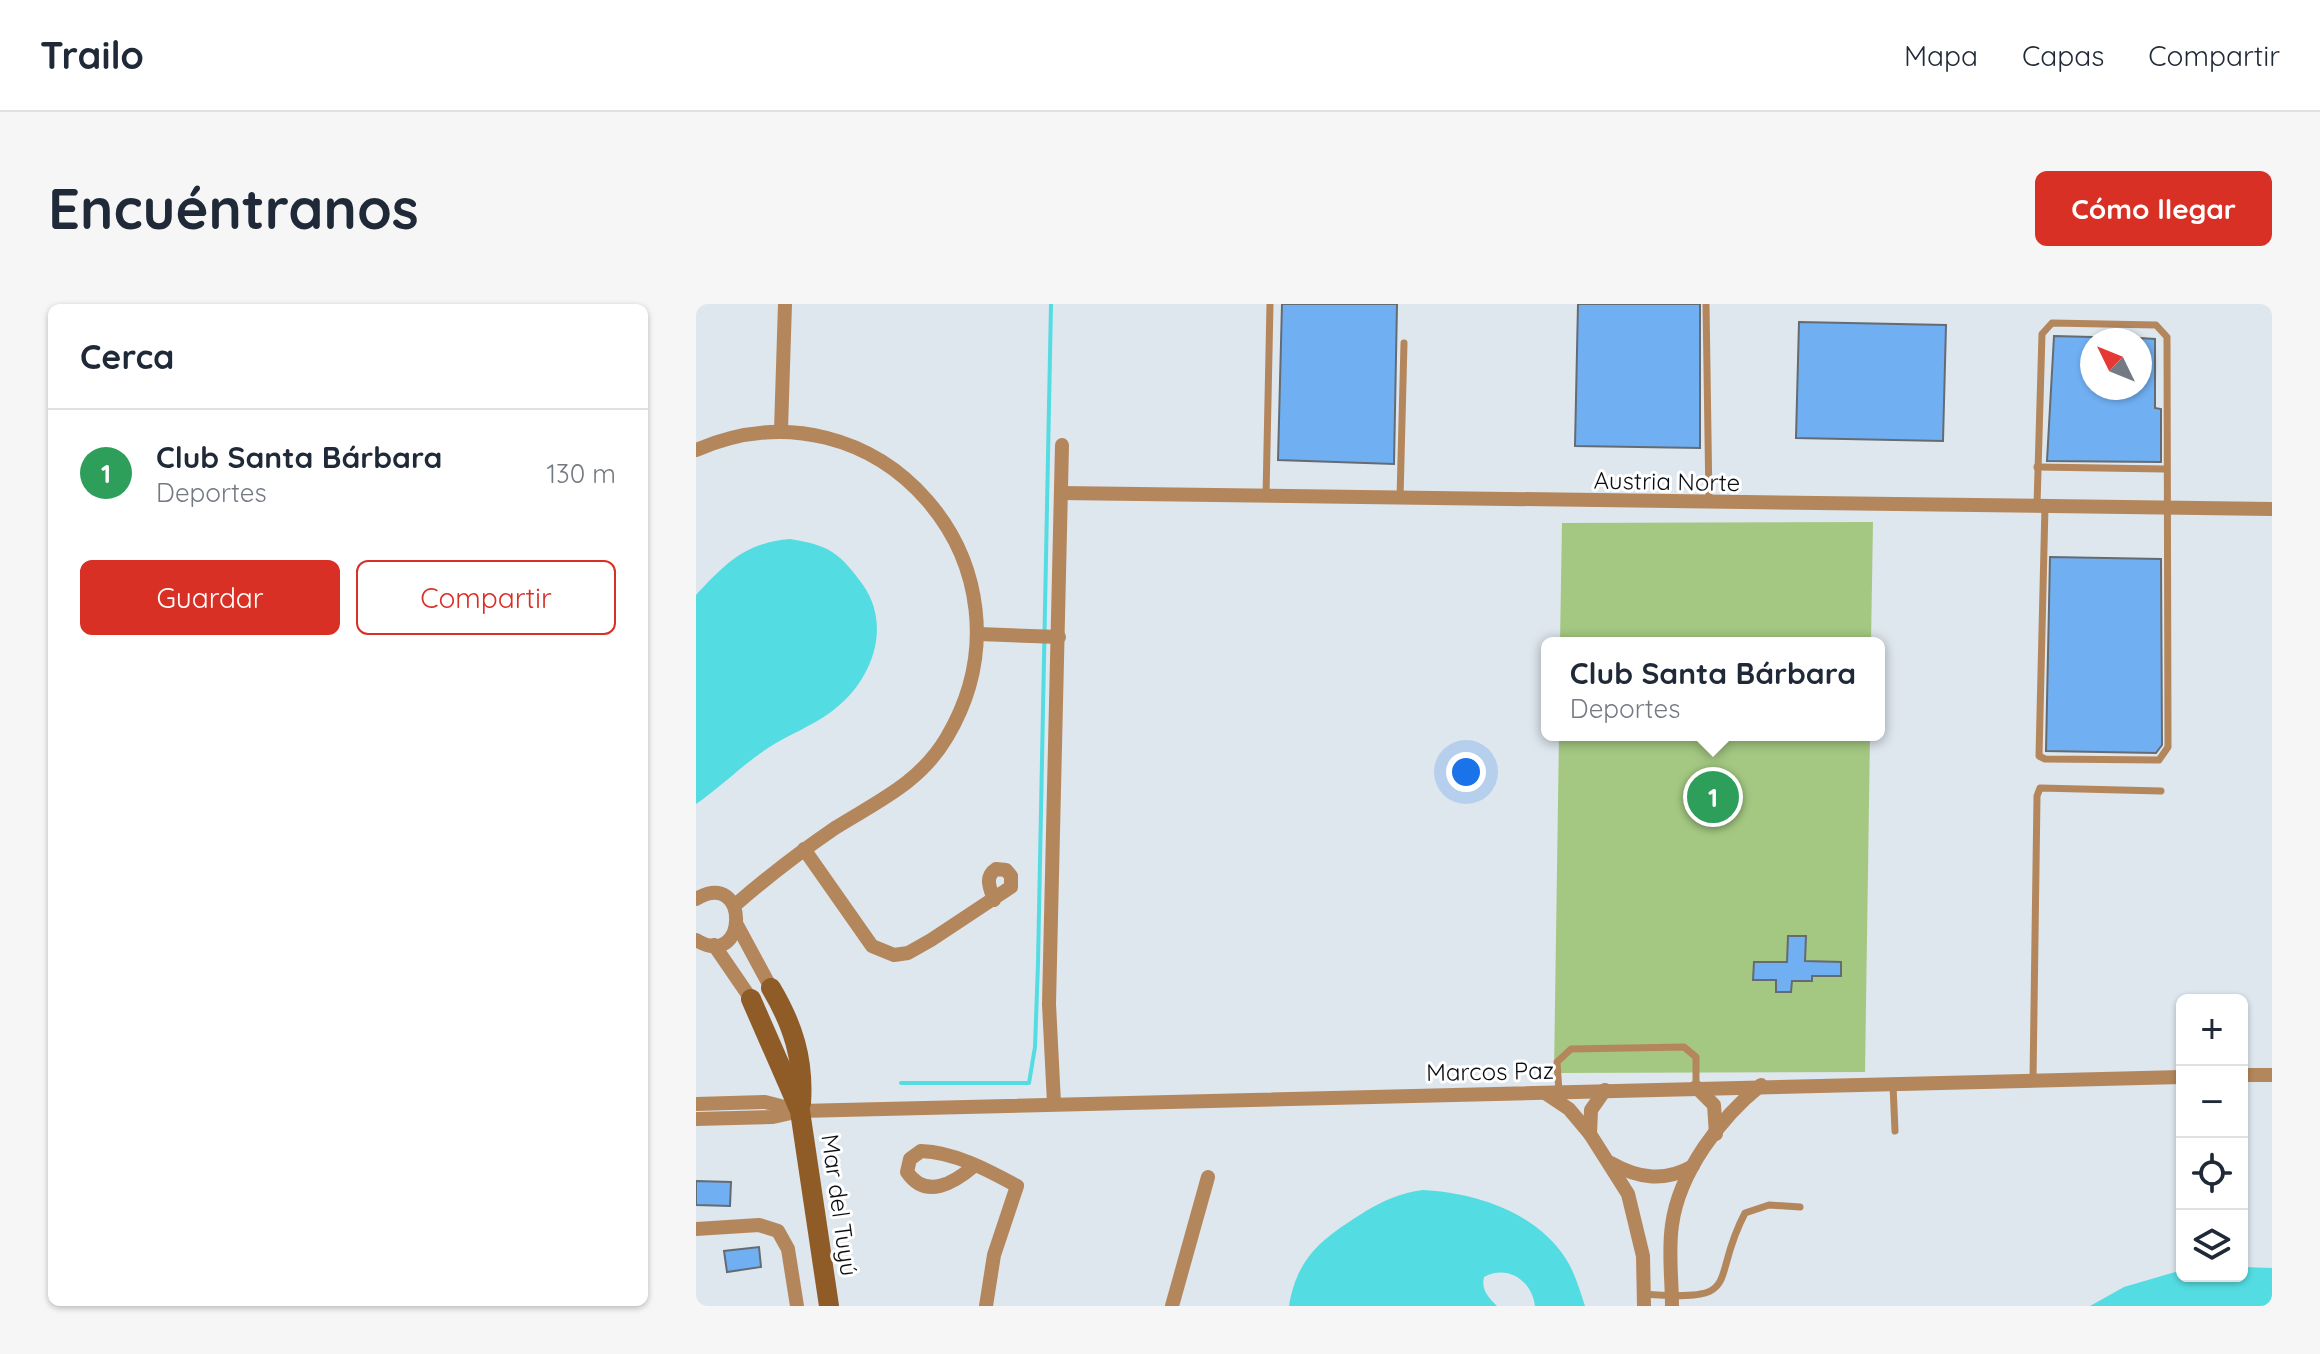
<!DOCTYPE html>
<html lang="es">
<head>
<meta charset="utf-8">
<style>
  body { margin:0; font-family:Quicksand,sans-serif; background:#f6f6f7; color:#1f2937 }
  .controls { position:absolute; right:24px; bottom:24px; display:grid; overflow:hidden; border-radius:12px; box-shadow:0 2px 6px #0004 }
  .controls button { width:72px; height:72px; display:grid; place-items:center; padding:0; border:0; border-bottom:2px solid #e0e1e3; background:#fff; color:#1f2937; font:40px sans-serif }
  .compass { position:absolute; left:1384px; top:24px; width:72px; height:72px; border-radius:50%; background:#fff; box-shadow:0 2px 6px #0004; rotate:313deg }
  .you { position:absolute; left:770px; top:468px; width:28px; height:28px; margin:-20px; border:6px solid #fff; border-radius:50%; background:#1a73e8; box-shadow:0 0 0 12px #1a73e833 }
  .badge { display:grid; place-items:center; width:52px; height:52px; border-radius:50%; background:#d93025; color:#fff; font-size:26px; font-weight:700 }
  .pin { position:absolute; translate:-50% -50%; border:4px solid #fff; box-shadow:0 2px 8px #0006 }
  .popup { position:absolute; left:845px; top:333px; width:344px; height:104px; box-sizing:border-box; display:grid; place-content:center; border-radius:12px; background:#fff; filter:drop-shadow(0 2px 6px #0005); font-size:26px; white-space:nowrap; color:#747a83 }
  .popup b { font-size:30px; color:#1f2937 }
  .popup::after { content:''; position:absolute; left:50%; top:100%; margin-left:-16px; border:16px solid transparent; border-top-color:#fff }
  .list { margin:0; padding:0; list-style:none }
  h2 { display:flex; justify-content:space-between; align-items:center; height:104px; margin:0; padding:0 32px; font-size:34px }
  h2 small { font-size:26px; font-weight:400; color:#747a83 }
  .list li { display:grid; grid-template-columns:52px 1fr auto; gap:24px; align-items:center; box-sizing:border-box; height:128px; padding:0 32px; border-top:2px solid #e0e1e3 }
  .list b { display:block; font-size:30px; white-space:nowrap }
  .list p { margin:0; font-size:26px; white-space:nowrap; color:#747a83 }
  .list em { font-size:26px; font-style:normal; color:#747a83 }
  .actions { display:flex; gap:16px; padding:24px 32px }
  .actions a { flex:1; padding:18px 0; border:2px solid #d93025; border-radius:12px; text-align:center; font-size:28px; color:#d93025 }
  .actions .main { background:#d93025; color:#fff }
  .icon { flex:none; width:44px; height:44px; fill:none; stroke:currentColor; stroke-width:2; stroke-linecap:round; stroke-linejoin:round }
  .map { position:relative; flex:none; width:1576px; height:1002px; overflow:hidden; border-radius:12px }
  header { display:flex; align-items:center; gap:48px; box-sizing:border-box; height:112px; padding:0 40px; background:#fff; border-bottom:2px solid #e0e1e3 }
  header strong { font-size:38px }
  nav { display:flex; gap:44px; margin-inline-start:auto; font-size:28px }
  .intro { display:flex; align-items:center; justify-content:space-between; box-sizing:border-box; height:192px; padding:0 48px }
  h1 { margin:0; font-size:56px }
  .button { padding:20px 36px; border-radius:12px; background:#d93025; color:#fff; font-size:28px; font-weight:700 }
  main { display:flex; gap:48px; padding:0 48px }
  aside { flex:1; background:#fff; border-radius:12px; box-shadow:0 2px 6px #0004 }
  .map>svg:first-child { display:block }
</style>
</head>
<body>
<header>
<strong>Trailo</strong>
<nav><a>Mapa</a><a>Capas</a><a>Compartir</a></nav>
</header>
<div class="intro"><h1>Encuéntranos</h1><a class="button">Cómo llegar</a></div>
<main>
<aside>
<h2>Cerca<small></small></h2>
<ul class="list">
<li><span class="badge" style="background:#2e9e5b">1</span><div><b>Club Santa Bárbara</b><p>Deportes</p></div><em>130 m</em></li>
</ul>
<div class="actions"><a class="main">Guardar</a><a>Compartir</a></div>
</aside>
<div class="map">
<svg width="1576" height="1002" viewBox="0 0 1576 1002">
  <rect width="100%" height="100%" fill="#dee6ee"/>
  <g fill="#a4c882">
    <path d="M1177,218L1175,339H864L866,219Z"/>
    <path d="M863,431H1174L1169,768L858,769Z"/>
  </g>
  <g fill="#53dce1">
    <path d="M94,235C133,241 144,249 167,281C197,324 175,379 135,408C116,422 92,431 72,444C46,461 25,483 0,500V291C30,259 49,239 94,235Z"/>
    <path d="M727,886C780,889 840,908 870,955C879,969 884,987 889,1002H839C836,977 812,960 788,973C785,986 792,993 801,1002H593C600,960 619,940 653,918C677,902 697,890 727,886Z"/>
    <path d="M1546,963L1576,964V1002H1394L1428,983L1486,966V972H1546Z"/>
  </g>
  <g fill="none" stroke-linecap="round" stroke-linejoin="round">
    <path stroke="#53dce1" stroke-width="4" d="M205,779H333L339,743L342,659L355,0"/>
  </g>
  <g fill="#70aff2" stroke="#646b72" stroke-width="2">
    <path d="M586,0H701L698,160L582,156Z"/>
    <path d="M882,0H1004V144L879,142Z"/>
    <path d="M1103,18L1250,21L1247,137L1100,134Z"/>
    <path d="M1358,32L1396,33V84H1444V34L1459,35V104L1465,105V158L1351,157Z"/>
    <path d="M1354,253L1465,255L1466,441L1460,449L1350,447Z"/>
    <path d="M1092,632H1110L1109,657L1145,658V672H1116V677H1096L1095,688H1080V676H1057L1058,658H1091Z"/>
    <path d="M0,877L35,878L34,902L0,901Z"/>
    <path d="M63,943L65,963L31,968L28,947Z"/>
  </g>
  <g fill="none" stroke-linecap="round" stroke-linejoin="round">
    <g stroke="#b4865c" stroke-width="7">
      <path d="M1010,0L1013,198"/>
      <path d="M1341,163L1469,165"/>
      <path d="M570,192L574,0"/>
      <path d="M704,194L708,39"/>
      <path d="M1341,201L1346,30L1356,19L1460,21L1471,33L1472,443L1463,456L1349,455L1343,452L1349,202"/>
      <path d="M1337,776L1341,492L1344,484L1465,487"/>
      <path d="M1197,781L1199,827"/>
      <path d="M863,788L861,758L875,745L988,743L1000,753V783"/>
      <path d="M948,990C1051,998 1012,979 1049,909L1073,901L1104,903"/>
    </g>
    <g stroke="#b4865c" stroke-width="14">
      <path d="M85,126L89,0"/>
      <path d="M0,146C182,67 351,264 251,433C224,479 182,497 139,524C104,548 70,574 38,602"/>
      <path d="M365,189L1576,205"/>
      <path d="M283,330L363,333"/>
      <path d="M108,545L176,642L198,651L212,649L235,636L315,583V572L310,566L300,565C288,573 294,584 298,596"/>
      <path d="M0,595C54,563 53,668 0,636"/>
      <path d="M41,621L75,684"/>
      <path d="M18,641L55,695"/>
      <path d="M1546,771H1576"/>
      <path d="M1000,783L1018,801L1020,830"/>
      <path d="M909,786L895,806L894,830L932,890L947,952L948,1002"/>
      <path d="M849,789L873,805L894,830"/>
      <path d="M358,799L353,700L366,141"/>
      <path d="M0,800L69,798L100,806"/>
      <path d="M0,815L77,813L104,807L1486,773"/>
      <path d="M915,859C943,875 969,878 997,862"/>
      <path d="M278,862C258,879 230,896 211,868L214,855L225,847C258,848 292,866 321,882L298,951L290,1002"/>
      <path d="M0,925L63,921L82,927L92,945L101,1002"/>
      <path d="M476,1002L512,873"/>
      <path d="M976,1002C976,975 972,948 976,921C983,868 1025,813 1065,781"/>
    </g>
    <g stroke="#8f5b26" stroke-width="20">
      <path d="M75,684C97,721 108,755 105,799"/>
      <path d="M55,695L104,807L133,1002"/>
    </g>
  </g>
  <g text-anchor="middle" dominant-baseline="central" stroke-width="6" stroke-linejoin="round" paint-order="stroke">
    <g font-size="24" fill="#0c0f12" stroke="#fff">
      <text transform="translate(971 177) rotate(1)">Austria Norte</text>
      <text transform="translate(794 767) rotate(-1)">Marcos Paz</text>
      <text transform="translate(144 901) rotate(82)">Mar del Tuyú</text>
    </g>
  </g>
</svg>
<div class="controls">
<button>+</button>
<button>−</button>
<button><svg class="icon" aria-label="locate" viewBox="0 0 24 24"><circle cx="12" cy="12" r="6"/><path d="M12 2v4M12 18v4M2 12h4M18 12h4"/></svg></button>
<button><svg class="icon" aria-label="layers" viewBox="0 0 24 24"><path d="M12 4l9 5-9 5-9-5zM3 14l9 5 9-5"/></svg></button>
</div>
<svg class="compass" viewBox="-18 -18 36 36"><path d="M0-13l5 13h-10z" fill="#e53935"/><path d="M0 13l5-13h-10z" fill="#747a83"/></svg>
<div class="you"></div>
<div class="pin badge" style="left:1017px;top:493px;background:#2e9e5b">1</div>
<div class="popup"><b>Club Santa Bárbara</b>Deportes</div>
</div>
</main>
</body>
</html>
